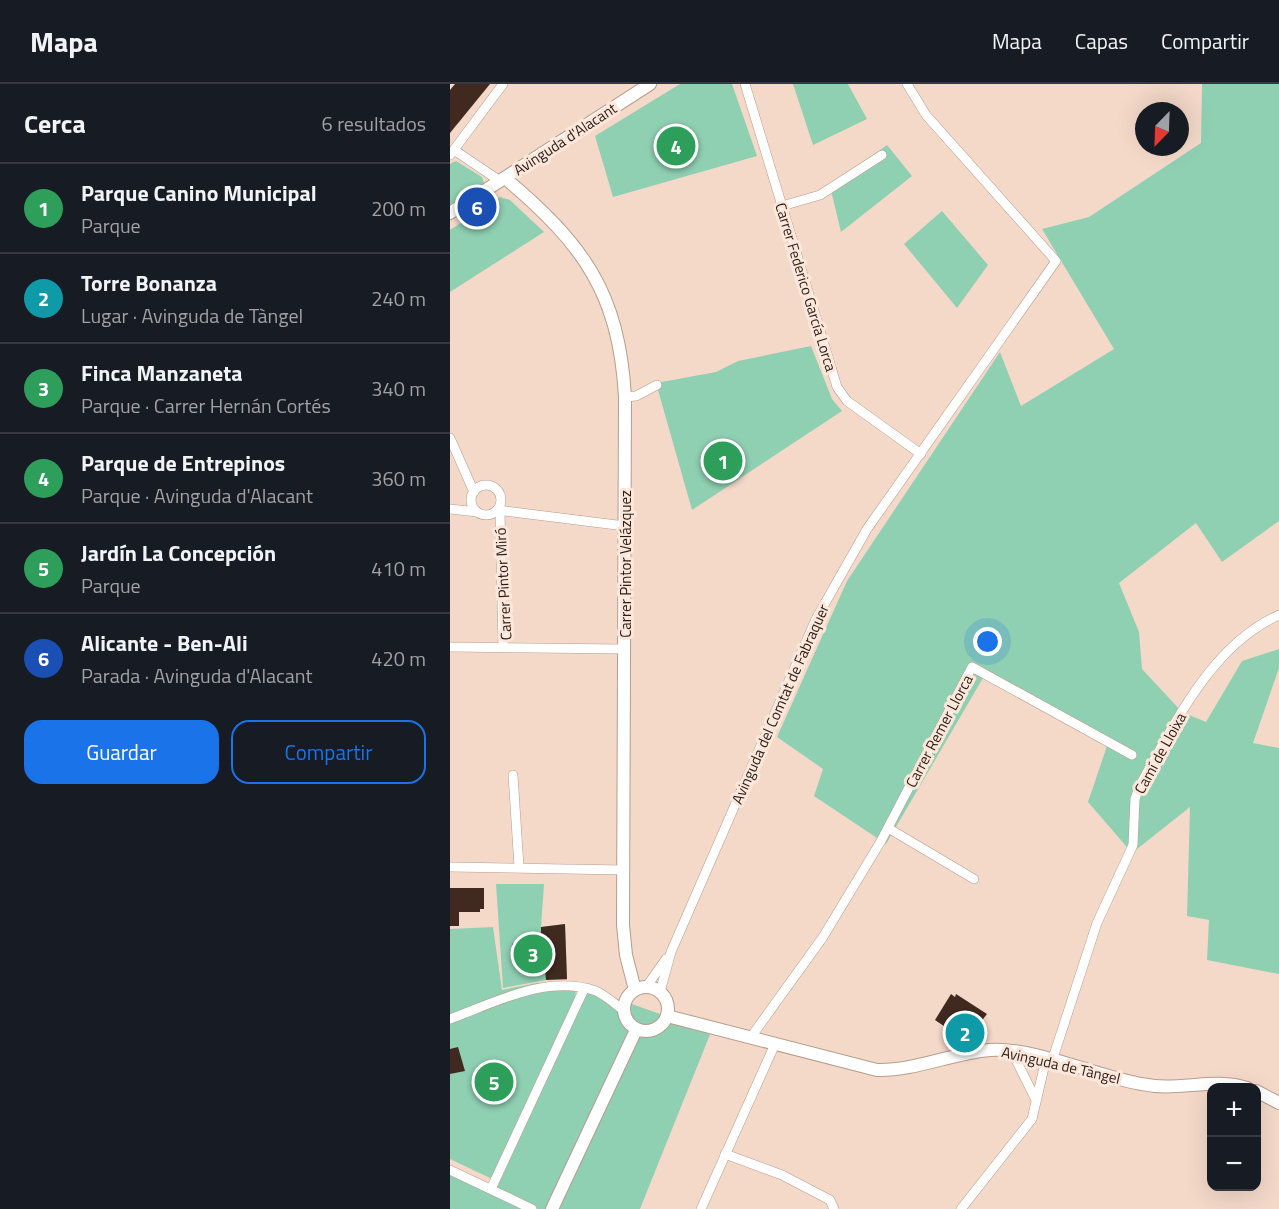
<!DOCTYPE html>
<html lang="es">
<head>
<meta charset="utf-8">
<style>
  body { margin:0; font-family:"Titillium Web",sans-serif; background:#20242c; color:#f1f3f6 }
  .controls { position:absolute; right:18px; bottom:18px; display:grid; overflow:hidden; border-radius:12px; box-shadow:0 6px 24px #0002 }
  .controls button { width:54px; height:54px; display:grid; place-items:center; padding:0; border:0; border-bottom:2px solid #363941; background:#171b24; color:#f1f3f6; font:30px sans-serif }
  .compass { position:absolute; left:685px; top:18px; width:54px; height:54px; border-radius:50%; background:#171b24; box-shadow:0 6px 24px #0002; rotate:203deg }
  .you { position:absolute; left:538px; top:558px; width:21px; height:21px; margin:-15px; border:4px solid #fff; border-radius:50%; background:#1a73e8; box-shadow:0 0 0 9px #1a73e833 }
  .badge { display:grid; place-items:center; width:39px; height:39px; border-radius:50%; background:#1a73e8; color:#fff; font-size:20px; font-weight:700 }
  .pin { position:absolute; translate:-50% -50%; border:3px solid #fff; box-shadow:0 2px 6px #0006 }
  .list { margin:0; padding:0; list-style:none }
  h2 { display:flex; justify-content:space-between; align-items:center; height:78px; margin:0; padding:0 24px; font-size:26px }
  h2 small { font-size:20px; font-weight:400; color:#9ea1a6 }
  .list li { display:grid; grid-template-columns:39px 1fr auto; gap:18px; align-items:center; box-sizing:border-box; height:90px; padding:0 24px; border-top:2px solid #363941 }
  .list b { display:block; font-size:22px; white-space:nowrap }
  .list p { margin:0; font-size:20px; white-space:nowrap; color:#9ea1a6 }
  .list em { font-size:20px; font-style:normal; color:#9ea1a6 }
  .actions { display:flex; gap:12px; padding:18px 24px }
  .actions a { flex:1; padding:14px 0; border:2px solid #1a73e8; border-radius:18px; text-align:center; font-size:21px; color:#1a73e8 }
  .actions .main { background:#1a73e8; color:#fff }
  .map { position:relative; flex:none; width:829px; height:1125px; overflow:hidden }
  header { display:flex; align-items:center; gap:36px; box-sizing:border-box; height:84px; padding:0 30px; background:#171b24; border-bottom:2px solid #363941 }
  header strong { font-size:28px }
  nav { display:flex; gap:33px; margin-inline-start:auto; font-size:21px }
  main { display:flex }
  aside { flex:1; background:#171b24 }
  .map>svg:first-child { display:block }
</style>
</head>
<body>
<header>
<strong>Mapa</strong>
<nav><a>Mapa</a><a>Capas</a><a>Compartir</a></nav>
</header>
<main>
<aside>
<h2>Cerca<small>6 resultados</small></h2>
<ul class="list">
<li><span class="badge" style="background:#2e9e5b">1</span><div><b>Parque Canino Municipal</b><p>Parque</p></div><em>200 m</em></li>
<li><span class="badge" style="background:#0f9aa8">2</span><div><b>Torre Bonanza</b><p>Lugar · Avinguda de Tàngel</p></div><em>240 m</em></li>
<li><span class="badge" style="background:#2e9e5b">3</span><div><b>Finca Manzaneta</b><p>Parque · Carrer Hernán Cortés</p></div><em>340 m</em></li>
<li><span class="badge" style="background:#2e9e5b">4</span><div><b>Parque de Entrepinos</b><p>Parque · Avinguda d'Alacant</p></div><em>360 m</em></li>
<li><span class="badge" style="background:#2e9e5b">5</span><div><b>Jardín La Concepción</b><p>Parque</p></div><em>410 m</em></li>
<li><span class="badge" style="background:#1a4fb4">6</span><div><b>Alicante - Ben-Ali</b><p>Parada · Avinguda d'Alacant</p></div><em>420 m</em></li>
</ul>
<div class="actions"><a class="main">Guardar</a><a>Compartir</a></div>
</aside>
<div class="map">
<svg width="829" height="1125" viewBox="0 0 829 1125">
  <rect width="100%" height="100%" fill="#f4d9c9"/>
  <g fill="#90d0b2">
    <path d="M230,0H282L307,72L163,113L145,52Z"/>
    <path d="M343,0H398L417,35L363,61Z"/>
    <path d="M752,0H829V437L772,478L746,439L669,499L689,548L692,585L732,628L756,638L792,577L829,565V584L803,659L829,664V890L757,876L759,836L737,832L740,723L682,769L638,718L657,662L583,617L533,594L436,760L364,712L373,685L327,653L397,497L550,268L571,322L664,265L592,145L639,133L751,59Z"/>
    <path d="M437,61L462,92L391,148L380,102Z"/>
    <path d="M6,77L32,93L34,99L0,121V80Z"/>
    <path d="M50,113L60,116L94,148L0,208V146Z"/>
    <path d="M492,127L538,181L507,224L454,160Z"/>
    <path d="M361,262L382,315L392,327L242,426L206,299L266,288L288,277Z"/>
    <path d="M46,800H94L91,843L115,840L117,896H96L53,904Z"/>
    <path d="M43,843L52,906L87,899H125L126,920L134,905L148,908L261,948L190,1125H0V1086L41,1105L42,1095L0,1075V845Z"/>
  </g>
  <g fill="#402a20">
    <path d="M5,0H40L0,49V6Z"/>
    <path d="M0,804H34V825H30V828H9V842H0Z"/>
    <path d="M115,840L117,895L96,896L93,864L82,880H70L66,875V866H62V860L67,857H79V852H91V843Z"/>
    <path d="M501,910L505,913L506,910L537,930L516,957L485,936Z"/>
    <path d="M8,963L15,987L0,990V965Z"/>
  </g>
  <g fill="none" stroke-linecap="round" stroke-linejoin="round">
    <defs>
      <g id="street">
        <path d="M295,0L387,303L397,317L471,370"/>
        <path d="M4,66L50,97"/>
        <path d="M0,71L53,0"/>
        <path d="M332,122L370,111L432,71"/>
        <path d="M175,313L186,312L207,301"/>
        <path d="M0,354L24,408"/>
        <circle cx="36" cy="416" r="15"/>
        <path d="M0,425L27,428"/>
        <path d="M47,426L175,442"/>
        <path d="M50,427L53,562"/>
        <path d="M0,563L174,565"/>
        <path d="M63,691L69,783"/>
        <path d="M438,744L524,795"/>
        <path d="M0,783L174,786"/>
        <path d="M197,902L216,875"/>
        <path d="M210,908L221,868L366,535L417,445L606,177L476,31L457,0"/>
        <path d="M0,935C46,918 97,890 146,907C155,911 165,920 173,926"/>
        <path d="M301,953L373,853L431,757L522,583L682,671"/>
        <path d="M562,968L586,1016"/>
        <path d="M602,977L647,839L683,761L685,715L689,703C724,641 761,561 829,531"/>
        <path d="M275,1070L332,1091L380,1116L384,1125"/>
        <path d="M0,1086L82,1125"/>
        <path d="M41,1105L134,905"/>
        <path d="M251,1125L325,960"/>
        <path d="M511,1125L582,1035L596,975"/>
      </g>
      <g id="secondary">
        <path d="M55,94C133,160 169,208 175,313L173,841L176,871L185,906"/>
        <path d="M0,129L200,0"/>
        <circle cx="196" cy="925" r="22"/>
        <path d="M217,932L427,986C465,987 502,969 540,966C588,963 655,997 705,1002C736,1005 767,994 797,1004"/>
        <path d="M806,1007L829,1019"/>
        <path d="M102,1125L186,946"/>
      </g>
    </defs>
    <use href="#street" stroke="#b79d8e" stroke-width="10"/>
    <use href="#secondary" stroke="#b79d8e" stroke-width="14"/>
    <use href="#street" stroke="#fff" stroke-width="9"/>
    <use href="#secondary" stroke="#fff" stroke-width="12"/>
  </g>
  <g text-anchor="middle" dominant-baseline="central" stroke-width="6" stroke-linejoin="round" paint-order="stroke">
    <g font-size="15" fill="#271d18" stroke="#fde7da">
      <text transform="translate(115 55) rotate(-33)">Avinguda d'Alacant</text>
      <text transform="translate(356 203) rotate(73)">Carrer Federico García Lorca</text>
      <text transform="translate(175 480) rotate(-90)">Carrer Pintor Velázquez</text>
      <text transform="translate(53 500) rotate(-93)">Carrer Pintor Miró</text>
      <text transform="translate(330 620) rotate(-66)">Avinguda del Comtat de Fabraquer</text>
      <text transform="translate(489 647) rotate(-62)">Carrer Remer Llorca</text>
      <text transform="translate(710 669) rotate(-61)">Camí de Lloixa</text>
      <text transform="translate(611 981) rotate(13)">Avinguda de Tàngel</text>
    </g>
  </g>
</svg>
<div class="controls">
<button>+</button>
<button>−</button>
</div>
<svg class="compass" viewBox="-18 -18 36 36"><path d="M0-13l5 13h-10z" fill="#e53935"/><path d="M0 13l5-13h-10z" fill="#9ea1a6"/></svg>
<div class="you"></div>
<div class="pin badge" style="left:273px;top:377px;background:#2e9e5b">1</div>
<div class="pin badge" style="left:515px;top:949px;background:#0f9aa8">2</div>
<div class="pin badge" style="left:83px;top:870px;background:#2e9e5b">3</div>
<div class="pin badge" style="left:226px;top:62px;background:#2e9e5b">4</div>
<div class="pin badge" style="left:44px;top:998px;background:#2e9e5b">5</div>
<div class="pin badge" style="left:27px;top:123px;background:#1a4fb4">6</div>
</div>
</main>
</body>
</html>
